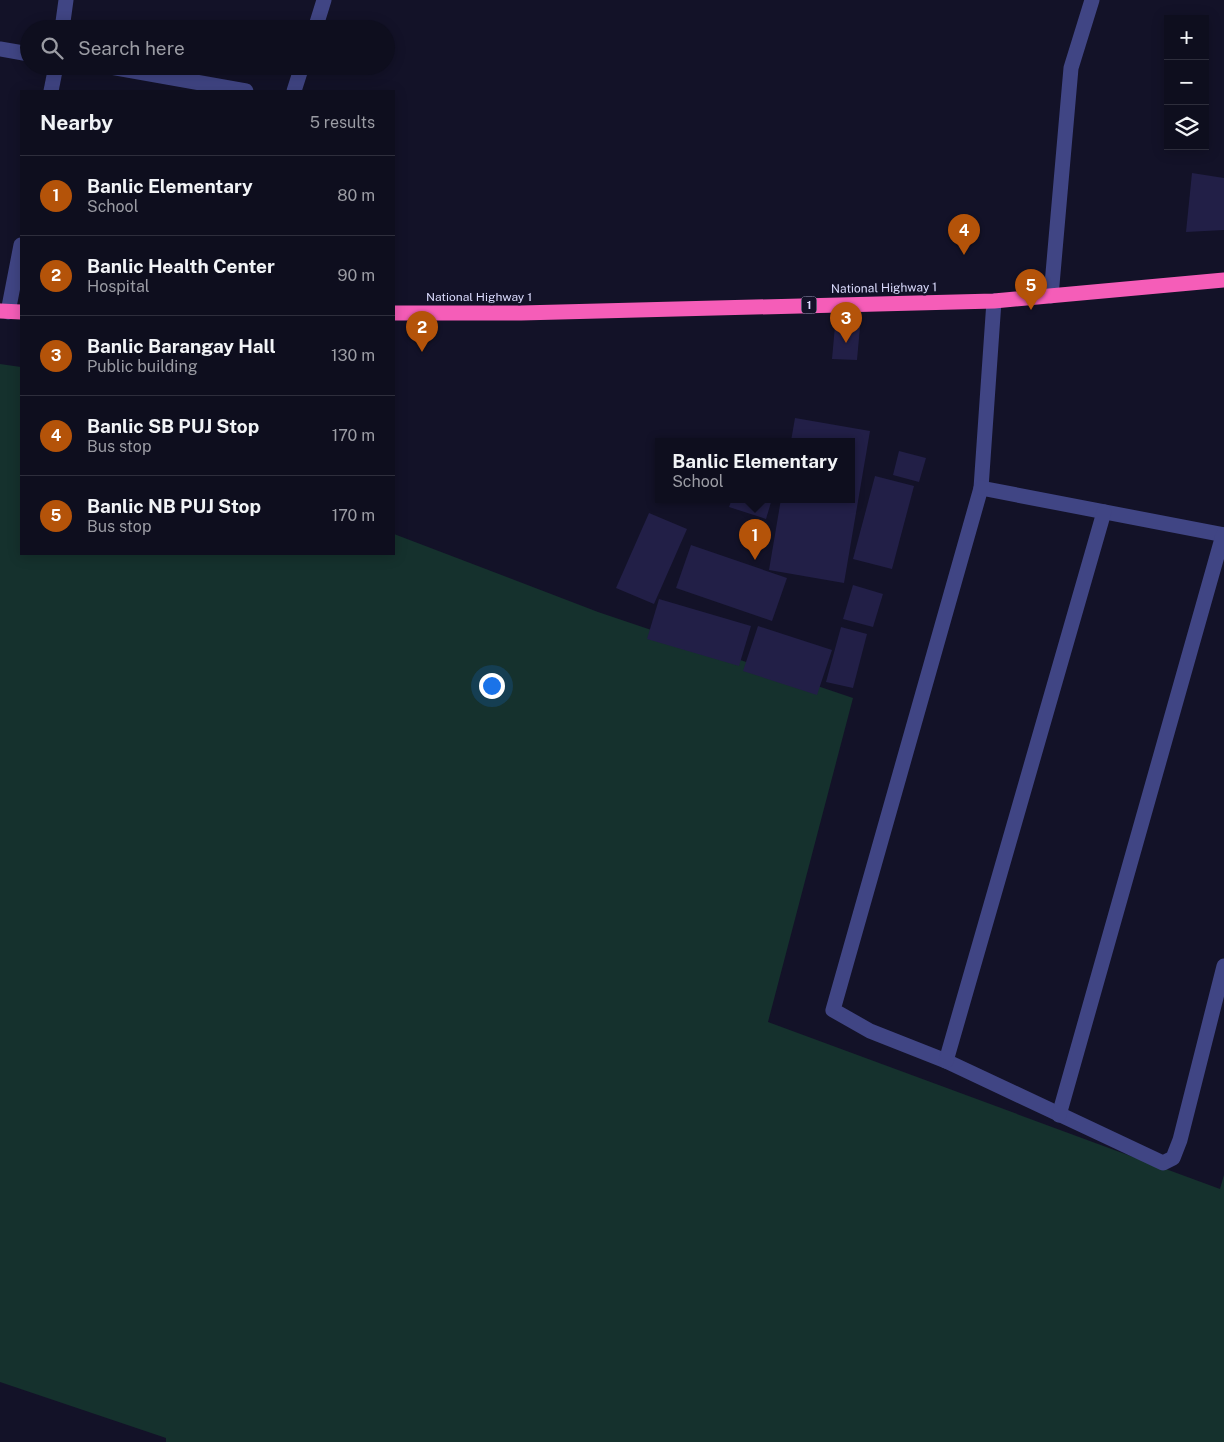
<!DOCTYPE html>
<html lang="en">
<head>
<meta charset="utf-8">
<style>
  body { margin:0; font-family:"Public Sans",sans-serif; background:#1c1c2b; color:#f1f3f6 }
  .controls { position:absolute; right:15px; top:15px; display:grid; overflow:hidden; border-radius:0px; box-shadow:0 2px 12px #0003 }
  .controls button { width:45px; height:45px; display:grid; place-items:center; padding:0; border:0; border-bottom:1px solid #2e2e3c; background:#0e0e1e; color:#f1f3f6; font:25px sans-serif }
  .you { position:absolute; left:491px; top:685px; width:18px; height:18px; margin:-12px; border:4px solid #fff; border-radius:50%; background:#1a73e8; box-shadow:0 0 0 8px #1a73e833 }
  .badge { display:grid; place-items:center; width:32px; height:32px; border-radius:50%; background:#b45309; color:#fff; font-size:16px; font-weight:700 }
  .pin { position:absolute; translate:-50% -41px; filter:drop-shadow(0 1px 2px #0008) }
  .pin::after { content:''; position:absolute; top:26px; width:18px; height:15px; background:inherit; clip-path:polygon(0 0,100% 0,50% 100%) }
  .popup { position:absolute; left:655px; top:438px; width:200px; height:65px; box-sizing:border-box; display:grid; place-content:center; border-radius:0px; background:#0e0e1e; filter:drop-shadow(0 1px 4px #0005); font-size:16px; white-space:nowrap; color:#9b9ca4 }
  .popup b { font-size:19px; color:#f1f3f6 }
  .popup::after { content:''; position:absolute; left:50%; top:100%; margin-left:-10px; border:10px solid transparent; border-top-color:#0e0e1e }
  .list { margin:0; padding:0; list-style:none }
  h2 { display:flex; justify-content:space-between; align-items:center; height:65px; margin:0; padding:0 20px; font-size:21px }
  h2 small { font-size:16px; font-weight:400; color:#9b9ca4 }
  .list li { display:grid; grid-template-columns:32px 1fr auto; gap:15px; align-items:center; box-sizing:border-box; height:80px; padding:0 20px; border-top:1px solid #2e2e3c }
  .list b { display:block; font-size:19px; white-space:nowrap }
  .list p { margin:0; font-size:16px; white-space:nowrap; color:#9b9ca4 }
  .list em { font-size:16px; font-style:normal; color:#9b9ca4 }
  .icon { flex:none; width:28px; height:28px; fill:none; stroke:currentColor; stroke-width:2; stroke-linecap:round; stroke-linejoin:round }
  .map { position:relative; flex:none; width:1224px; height:1442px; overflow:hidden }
  .search { position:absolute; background:#0e0e1e; box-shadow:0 2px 12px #0003; left:20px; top:20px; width:375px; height:55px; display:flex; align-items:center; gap:12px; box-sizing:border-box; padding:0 18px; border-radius:28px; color:#9b9ca4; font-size:19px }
  .panel { position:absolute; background:#0e0e1e; box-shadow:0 2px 12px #0003; left:20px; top:90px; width:375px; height:465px; border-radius:0px }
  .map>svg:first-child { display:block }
</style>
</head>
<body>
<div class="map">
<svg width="1224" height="1442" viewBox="0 0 1224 1442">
  <rect width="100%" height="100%" fill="#131228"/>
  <path fill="#15312d" d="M0,364L21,367V554H394V534L598,612L853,698L768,1022L1220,1189L1224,1175V1442H166V1438L0,1382Z"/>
  <g fill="#221f47">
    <path d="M1192,173L1224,178V230L1186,232Z"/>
    <path d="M835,326L860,327L857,360L832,359Z"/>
    <path d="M795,418L870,431L844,583L769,570L781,499H851V441H791Z"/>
    <path d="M899,451L926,458L919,482L893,475Z"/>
    <path d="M875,476L914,486L892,569L853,559Z"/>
    <path d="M732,499H772L766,519L729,507Z"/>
    <path d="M649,513L687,529L654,604L616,588Z"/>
    <path d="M691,545L787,578L772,621L676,588Z"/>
    <path d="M853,585L883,594L873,627L843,619Z"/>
    <path d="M659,599L751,626L739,666L647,639Z"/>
    <path d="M758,626L832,650L817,695L743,671Z"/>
    <path d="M841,627L867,634L853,688L826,682Z"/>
  </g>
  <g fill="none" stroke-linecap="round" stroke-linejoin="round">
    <g stroke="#404584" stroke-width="15">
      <path d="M62,29L66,0"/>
      <path d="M315,29L324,0"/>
      <path d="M0,49L29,54"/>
      <path d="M105,66L246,91"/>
      <path d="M51,91L56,66"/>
      <path d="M294,91L302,66"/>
      <path d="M1051,296L1071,68L1092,0"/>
      <path d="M994,301L981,488L833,1010L870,1031L946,1061L1163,1163L1173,1158L1180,1140L1224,966"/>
      <path d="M8,312L21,245"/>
      <path d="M981,488L1224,535"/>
      <path d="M946,1061L1104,512"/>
      <path d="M1059,1115L1223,535"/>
    </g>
    <g stroke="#f55db8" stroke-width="15">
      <path d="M0,311L21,312"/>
      <path d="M394,313H521L994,301L1224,280"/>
    </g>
  </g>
  <g text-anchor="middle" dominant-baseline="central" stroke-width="4.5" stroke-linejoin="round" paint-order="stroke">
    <rect fill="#131228" stroke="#9f9fbd" stroke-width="1" x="801.5" y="296.5" width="15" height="17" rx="4"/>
    <g font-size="11" font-weight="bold" fill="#dbdbfd">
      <text x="809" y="305">1</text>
    </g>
    <g font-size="12" fill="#dbdbfd" stroke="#131228">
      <text transform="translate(884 288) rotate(-1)">National Highway 1</text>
      <text x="479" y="297">National Highway 1</text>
    </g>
  </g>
</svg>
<div class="controls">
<button>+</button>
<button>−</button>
<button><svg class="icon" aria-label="layers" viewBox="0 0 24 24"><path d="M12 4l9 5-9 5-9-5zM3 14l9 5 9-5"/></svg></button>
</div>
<div class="you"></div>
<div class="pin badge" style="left:755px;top:560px">1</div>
<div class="popup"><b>Banlic Elementary</b>School</div>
<div class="pin badge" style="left:422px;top:352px">2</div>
<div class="pin badge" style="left:846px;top:343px">3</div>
<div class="pin badge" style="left:964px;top:255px">4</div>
<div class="pin badge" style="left:1031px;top:310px">5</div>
<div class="search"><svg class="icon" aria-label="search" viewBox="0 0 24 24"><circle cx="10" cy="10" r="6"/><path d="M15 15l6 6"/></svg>Search here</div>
<section class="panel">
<h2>Nearby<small>5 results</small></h2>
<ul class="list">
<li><span class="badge">1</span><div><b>Banlic Elementary</b><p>School</p></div><em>80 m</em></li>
<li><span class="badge">2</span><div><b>Banlic Health Center</b><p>Hospital</p></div><em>90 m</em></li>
<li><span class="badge">3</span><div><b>Banlic Barangay Hall</b><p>Public building</p></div><em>130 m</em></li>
<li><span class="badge">4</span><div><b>Banlic SB PUJ Stop</b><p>Bus stop</p></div><em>170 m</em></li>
<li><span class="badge">5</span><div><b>Banlic NB PUJ Stop</b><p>Bus stop</p></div><em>170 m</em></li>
</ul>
</section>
</div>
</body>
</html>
